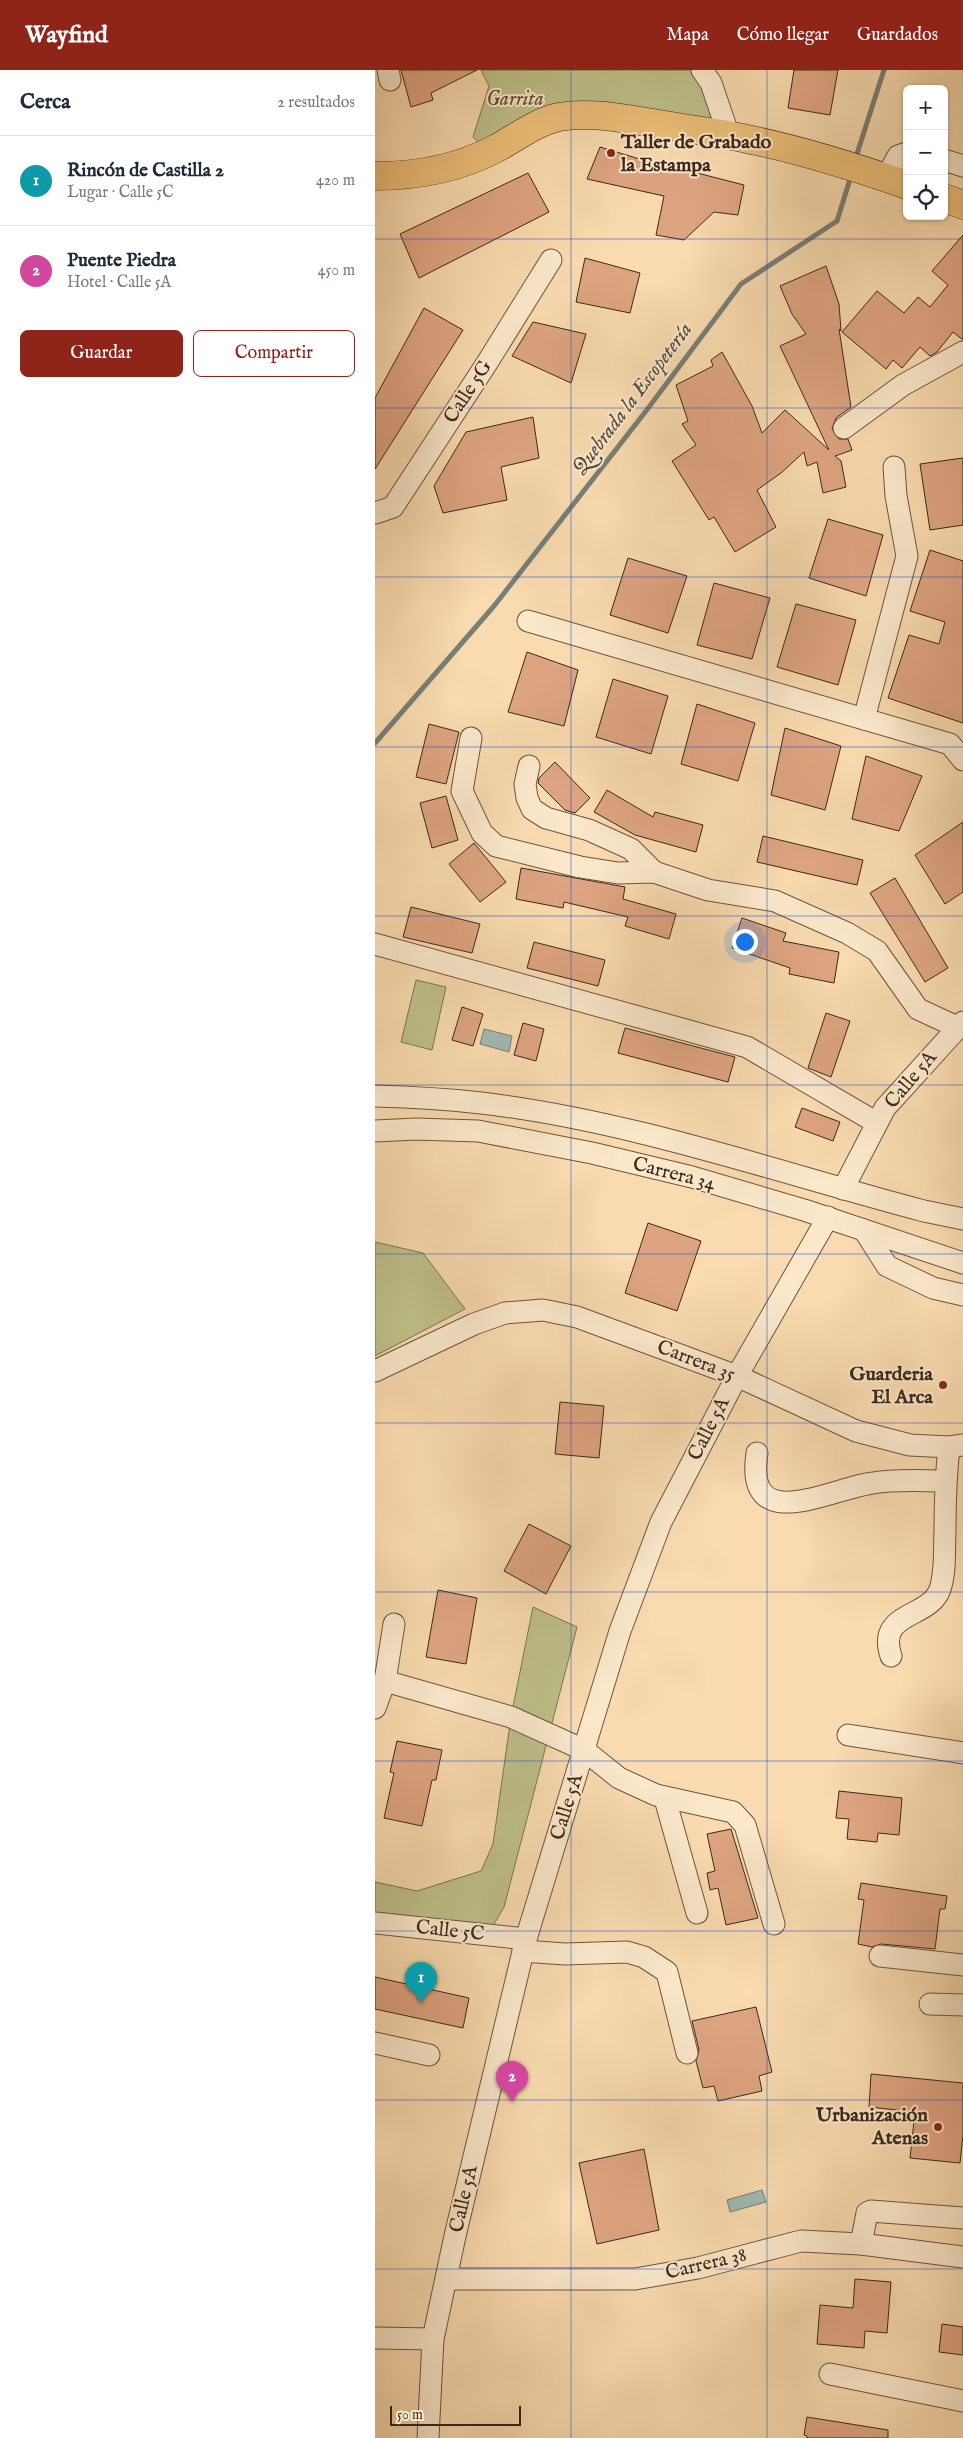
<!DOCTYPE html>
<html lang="es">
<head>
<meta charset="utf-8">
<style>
  body { margin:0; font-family:"IM FELL English",serif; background:#f2f2f3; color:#1f2937 }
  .controls { position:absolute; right:15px; top:15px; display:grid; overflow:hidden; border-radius:8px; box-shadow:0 1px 4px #0004 }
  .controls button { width:45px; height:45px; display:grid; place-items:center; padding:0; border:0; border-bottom:1px solid #e0e1e3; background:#fff; color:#1f2937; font:25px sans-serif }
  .scale { position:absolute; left:15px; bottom:12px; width:131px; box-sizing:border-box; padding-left:5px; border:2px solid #3c281b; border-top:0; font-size:14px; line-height:18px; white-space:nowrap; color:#3c281b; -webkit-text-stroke:4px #fbe8cb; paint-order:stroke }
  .you { position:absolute; left:369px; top:871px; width:18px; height:18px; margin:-12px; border:4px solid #fff; border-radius:50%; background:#1a73e8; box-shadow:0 0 0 8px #1a73e833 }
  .badge { display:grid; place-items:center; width:32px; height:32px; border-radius:50%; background:#8f2418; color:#fff; font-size:16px; font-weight:700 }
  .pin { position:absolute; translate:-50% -41px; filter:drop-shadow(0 1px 2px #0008) }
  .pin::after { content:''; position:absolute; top:26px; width:18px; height:15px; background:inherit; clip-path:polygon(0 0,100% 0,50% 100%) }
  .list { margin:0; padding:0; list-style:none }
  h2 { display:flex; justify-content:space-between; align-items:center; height:65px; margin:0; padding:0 20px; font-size:21px }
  h2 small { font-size:16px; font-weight:400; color:#747a83 }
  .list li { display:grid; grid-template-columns:32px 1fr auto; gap:15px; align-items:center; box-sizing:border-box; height:90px; padding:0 20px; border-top:1px solid #e0e1e3 }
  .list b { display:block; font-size:19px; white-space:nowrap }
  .list p { margin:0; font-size:16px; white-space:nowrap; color:#747a83 }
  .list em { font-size:16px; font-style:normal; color:#747a83 }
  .actions { display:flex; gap:10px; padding:15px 20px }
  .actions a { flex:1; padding:11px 0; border:1px solid #8f2418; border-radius:8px; text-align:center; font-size:18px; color:#8f2418 }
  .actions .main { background:#8f2418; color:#fff }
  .icon { flex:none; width:28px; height:28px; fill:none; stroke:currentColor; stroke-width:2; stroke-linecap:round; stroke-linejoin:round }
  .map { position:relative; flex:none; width:588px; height:2368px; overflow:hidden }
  header { display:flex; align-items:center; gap:30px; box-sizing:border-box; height:70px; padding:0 25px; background:#8f2418; color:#fff }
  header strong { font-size:24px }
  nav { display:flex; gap:28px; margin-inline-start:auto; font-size:18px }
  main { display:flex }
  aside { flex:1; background:#fff }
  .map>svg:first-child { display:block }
</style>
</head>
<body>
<header>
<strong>Wayfind</strong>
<nav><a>Mapa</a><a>Cómo llegar</a><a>Guardados</a></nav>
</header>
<main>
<aside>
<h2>Cerca<small>2 resultados</small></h2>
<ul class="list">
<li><span class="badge" style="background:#0f9aa8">1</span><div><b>Rincón de Castilla 2</b><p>Lugar · Calle 5C</p></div><em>420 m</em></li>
<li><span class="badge" style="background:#d1479c">2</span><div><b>Puente Piedra</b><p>Hotel · Calle 5A</p></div><em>450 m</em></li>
</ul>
<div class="actions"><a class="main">Guardar</a><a>Compartir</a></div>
</aside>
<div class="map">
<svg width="588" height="2368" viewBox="0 0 588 2368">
  <rect width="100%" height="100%" fill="#f9dbaf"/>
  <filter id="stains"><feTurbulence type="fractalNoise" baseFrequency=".004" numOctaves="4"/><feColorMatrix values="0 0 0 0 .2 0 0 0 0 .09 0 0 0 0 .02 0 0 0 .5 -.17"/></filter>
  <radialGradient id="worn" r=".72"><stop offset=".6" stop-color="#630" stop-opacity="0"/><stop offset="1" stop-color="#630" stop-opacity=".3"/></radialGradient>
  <g fill="#bec08a" stroke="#7d7452">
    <path d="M106,0H318L329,16L343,57L265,40L111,79L98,67L114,16Z"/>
    <path d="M41,910L71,917L57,980L26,972Z"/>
    <path d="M0,1172L48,1183L90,1239L0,1286Z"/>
    <path d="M158,1537L202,1557L129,1837L118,1856L0,1847V1812L42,1821L106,1801L118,1774L136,1647Z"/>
  </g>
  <g fill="#a0b9b4" stroke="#787f77">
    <path d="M109,959L137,966L134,982L105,974Z"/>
    <path d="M387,2120L391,2132L355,2142L352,2130Z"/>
  </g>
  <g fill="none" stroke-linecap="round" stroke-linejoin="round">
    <g stroke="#787f77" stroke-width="5">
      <path d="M480,90L509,0"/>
      <path d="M0,673L119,536L271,341L366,214L462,151L476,106"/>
    </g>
  </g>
  <g fill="#dea481" stroke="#3c281b">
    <path d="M26,0H102L56,23L58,30L36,37Z"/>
    <path d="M419,0H463L455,45L413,38Z"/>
    <path d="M225,77L294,98L295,96L369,115L363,145L339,142L309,170L281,165L289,126L212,109Z"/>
    <path d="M153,103L174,142L44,208L25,164Z"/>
    <path d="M588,165V270L578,262L562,282L555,286L545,277L527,298L518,290L511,299L467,262L502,221L529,243L543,227L555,237L573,215L557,201Z"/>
    <path d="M210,188L265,203L255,243L201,232Z"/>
    <path d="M451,196L464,234L466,261L464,259L476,337L461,348L457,359L464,369H473L477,380L460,386L466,391L471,417L448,423L442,392L432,396L429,382L406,403L382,420L401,457L360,482L339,447L334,450L297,391L321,375L307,354L313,351L301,315L338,296L336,290L347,282L377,336L387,363L410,340L454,380L405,276L431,264L417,244L405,216Z"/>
    <path d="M49,238L88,260L0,399V328Z"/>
    <path d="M158,252L211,264L196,313L137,286Z"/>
    <path d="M158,347L164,388L126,397L132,430L68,443L59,416L91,362Z"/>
    <path d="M588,388V455L555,460L545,394Z"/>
    <path d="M453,449L508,465L491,526L434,508Z"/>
    <path d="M555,480L588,491V653L513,628L534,565L564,574L570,552L535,541Z"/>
    <path d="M253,488L312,506L293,563L235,545Z"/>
    <path d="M339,513L395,528L377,589L322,575Z"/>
    <path d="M421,534L481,550L463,615L402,597Z"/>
    <path d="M152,582L203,600L189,656L133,642Z"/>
    <path d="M238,609L293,626L276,684L221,667Z"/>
    <path d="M322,634L380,653L363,711L306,694Z"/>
    <path d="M54,654L84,662L71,714L41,707Z"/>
    <path d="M410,658L466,676L450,740L396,725Z"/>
    <path d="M491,686L547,706L524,761L477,749Z"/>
    <path d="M180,692L215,728L200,743L190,740L163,713L164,708Z"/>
    <path d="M232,720L278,747L280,742L328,755L321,782L260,765L219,742Z"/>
    <path d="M71,726L83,770L57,778L45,733Z"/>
    <path d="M588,752V822L570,834L540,785Z"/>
    <path d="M388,766L488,790L482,815L382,792Z"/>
    <path d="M99,773L131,812L105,832L74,794Z"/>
    <path d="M146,798L250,817L248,829L301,844L294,869L250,856L253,847L189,832L188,838L141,829Z"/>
    <path d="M520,808L573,898L550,912L495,823Z"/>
    <path d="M36,837L105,854L97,883L28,867Z"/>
    <path d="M367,848L411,863L408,871L464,882L459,913L414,904L415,898L357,878Z"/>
    <path d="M159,872L230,890L223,916L152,898Z"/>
    <path d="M87,937L108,944L98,976L77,970Z"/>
    <path d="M451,943L475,951L456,1007L433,998Z"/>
    <path d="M148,953L169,959L161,991L139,985Z"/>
    <path d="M250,958L360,987L353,1012L243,983Z"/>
    <path d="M427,1038L465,1052L458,1071L420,1057Z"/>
    <path d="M273,1153L326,1171L302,1241L250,1223Z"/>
    <path d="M185,1332L229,1336L224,1388L180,1384Z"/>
    <path d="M154,1454L196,1476L171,1524L129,1501Z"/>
    <path d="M63,1520L102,1528L91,1594L51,1587Z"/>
    <path d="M22,1671L67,1680L61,1710H57L47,1756L9,1748L19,1703L15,1702Z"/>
    <path d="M464,1721L527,1728L524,1765L503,1763L502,1772L472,1769L474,1749L461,1748Z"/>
    <path d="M356,1759L383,1848L351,1855L343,1818L335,1820L332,1803L340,1801L332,1764Z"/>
    <path d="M486,1813L572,1826L570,1839H565L560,1879L506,1874L497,1877L483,1874L489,1830L483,1829Z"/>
    <path d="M0,1907L94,1928L88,1958L0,1939Z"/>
    <path d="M381,1937L397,2002L384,2006L387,2021L343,2031L339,2016L328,2018L321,1991L324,1980L317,1951Z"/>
    <path d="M496,2004L588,2013V2065L585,2093L535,2088L540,2042L494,2037Z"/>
    <path d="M269,2079L284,2160L222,2174L204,2093Z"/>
    <path d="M480,2209L516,2212L512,2263L490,2261L489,2278L442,2274L445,2235L478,2238Z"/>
    <path d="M567,2254L588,2257V2285L564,2282Z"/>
    <path d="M432,2347L513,2360V2368H432V2366L429,2365Z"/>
  </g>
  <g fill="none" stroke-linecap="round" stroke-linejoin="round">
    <defs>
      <g id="minor">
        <path d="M13,0L15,10"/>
        <path d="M327,0L336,13L354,66"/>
        <path d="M569,90L588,96"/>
        <path d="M511,108L523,86L532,83"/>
        <path d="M469,358L528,315L588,282"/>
        <path d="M0,443L18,437L112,293L176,190"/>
        <path d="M153,551L575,674L588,690"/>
        <path d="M489,649L532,486L521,426L519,397"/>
        <path d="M96,668L87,721L107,763L121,776L205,797L243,803L279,802L333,820L400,831L472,863L502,881L543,939L582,957"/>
        <path d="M154,696L150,714L152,728L157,739L171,748L214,760L256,779L279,802"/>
        <path d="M0,874L372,977L502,1053"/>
        <path d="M0,1026C35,1027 71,1029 106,1033C254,1050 405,1103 549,1141L588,1149"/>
        <path d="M0,1061L41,1059L103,1061L217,1083L317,1107L429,1140L588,1193"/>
        <path d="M468,1119L510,1038L588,952"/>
        <path d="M489,1160L512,1196L558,1218L588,1225"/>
        <path d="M0,1301L99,1254L130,1243L168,1240L202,1247L362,1306L481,1361L535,1375L574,1377L588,1375"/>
        <path d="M382,1383C369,1468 456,1418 498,1413C521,1409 547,1411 570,1411"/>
        <path d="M516,1586C501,1541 555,1549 565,1519C571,1501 569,1480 570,1461C570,1433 571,1405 574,1377"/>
        <path d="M10,1611L19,1554"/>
        <path d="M0,1638L10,1611L136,1647L209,1680L244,1708L281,1725L358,1742L370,1755L399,1854"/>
        <path d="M473,1665L588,1683"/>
        <path d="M290,1729L322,1843"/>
        <path d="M0,1853L151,1869"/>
        <path d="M148,1881L190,1884L252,1882L269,1887L292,1902L312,1983"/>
        <path d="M505,1886L588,1895"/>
        <path d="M555,1934L588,1935"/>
        <path d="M0,1973L54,1985"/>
        <path d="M486,2174L492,2143L496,2141L588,2148"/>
        <path d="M72,2209H260L323,2198L426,2171L486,2174L588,2187"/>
        <path d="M0,2268L58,2269"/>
        <path d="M455,2304L588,2331"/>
        <path d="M53,2368L58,2269L80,2166L151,1869L245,1561L286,1452L362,1306L453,1147"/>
      </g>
      <g id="major">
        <path d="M0,106C43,106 82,99 120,79C141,68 161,52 184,47C219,41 255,50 290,55C317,60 345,63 372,69C426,80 480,97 532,115"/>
        <path d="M569,128L588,135"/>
      </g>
    </defs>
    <use href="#minor" stroke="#6b5540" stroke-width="23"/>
    <use href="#major" stroke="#3c281b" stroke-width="29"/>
    <use href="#minor" stroke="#fbe8cb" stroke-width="21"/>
    <use href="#major" stroke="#ecbe78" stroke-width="28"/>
  </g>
  <path fill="none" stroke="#1d4ed8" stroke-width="1" stroke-opacity="0.55" d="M196,0V2368M392,0V2368M0,169H588M0,338H588M0,507H588M0,677H588M0,846H588M0,1015H588M0,1184H588M0,1353H588M0,1522H588M0,1691H588M0,1861H588M0,2030H588M0,2199H588"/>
  <g fill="#8f2418" stroke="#fbe8cb" stroke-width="2">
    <circle cx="236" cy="83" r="5"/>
    <circle cx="568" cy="1315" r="5"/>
    <circle cx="563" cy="2057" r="5"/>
  </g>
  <g text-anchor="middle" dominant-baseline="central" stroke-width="4" stroke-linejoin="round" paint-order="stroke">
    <g font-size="20" font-style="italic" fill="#5c4e37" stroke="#fbe8cb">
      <text x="140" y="29">Garrita</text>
    </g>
    <g font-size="20" font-weight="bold" fill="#3c281b" stroke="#fbe8cb" text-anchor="end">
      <text x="246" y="72" text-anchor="start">Taller de Grabado<tspan x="246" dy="23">la Estampa</tspan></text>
      <text x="558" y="1304">Guarderia<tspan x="558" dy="23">El Arca</tspan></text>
      <text x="553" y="2045">Urbanización<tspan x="553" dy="23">Atenas</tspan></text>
    </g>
    <g font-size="20" fill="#3c281b" stroke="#fbe8cb">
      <text transform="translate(93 322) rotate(-57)">Calle 5G</text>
      <text transform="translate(536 1010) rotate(-50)">Calle 5A</text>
      <text transform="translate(299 1104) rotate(14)">Carrera 34</text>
      <text transform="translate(321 1291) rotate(21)">Carrera 35</text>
      <text transform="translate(334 1359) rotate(-63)">Calle 5A</text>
      <text transform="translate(192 1737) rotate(-73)">Calle 5A</text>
      <text transform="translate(75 1861) rotate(6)">Calle 5C</text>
      <text transform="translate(89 2129) rotate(-77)">Calle 5A</text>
      <text transform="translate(331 2194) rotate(-13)">Carrera 38</text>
    </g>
    <g font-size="21" font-style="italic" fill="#554c41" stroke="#fbe8cb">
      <text transform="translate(258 329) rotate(-53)">Quebrada la Escopetería</text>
    </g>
  </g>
  <rect width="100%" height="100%" filter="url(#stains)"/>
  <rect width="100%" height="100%" fill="url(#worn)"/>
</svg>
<div class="controls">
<button>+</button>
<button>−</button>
<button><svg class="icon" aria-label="locate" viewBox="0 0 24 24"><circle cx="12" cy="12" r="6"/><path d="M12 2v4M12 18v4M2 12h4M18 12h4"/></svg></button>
</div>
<div class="scale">50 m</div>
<div class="you"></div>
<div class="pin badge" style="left:46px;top:1933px;background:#0f9aa8">1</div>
<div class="pin badge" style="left:137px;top:2032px;background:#d1479c">2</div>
</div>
</main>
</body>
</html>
